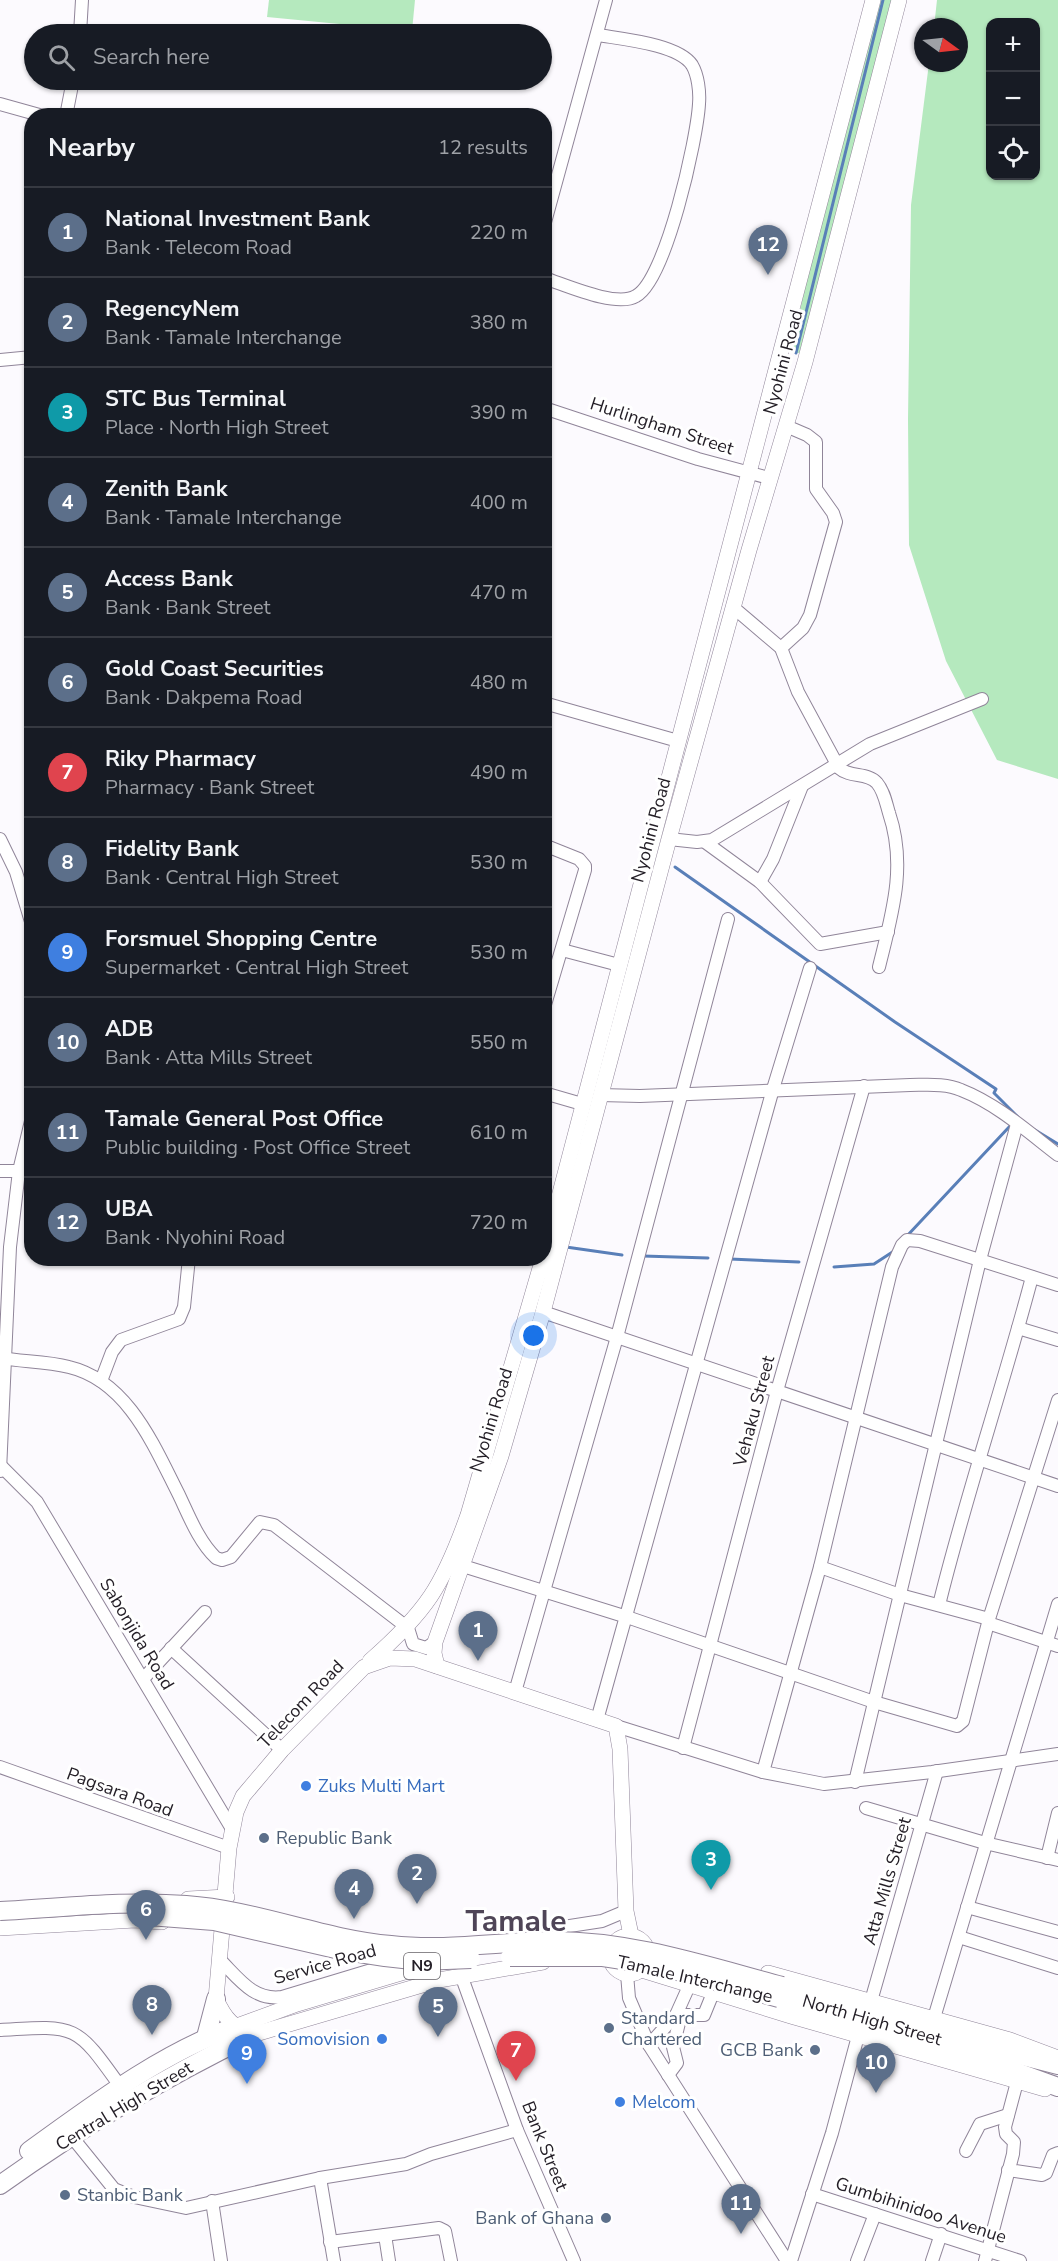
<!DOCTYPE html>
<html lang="en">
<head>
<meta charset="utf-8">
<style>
  body { margin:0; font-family:"Nunito Sans",sans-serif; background:#20242c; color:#f1f3f6 }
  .controls { position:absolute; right:18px; top:18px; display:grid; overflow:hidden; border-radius:12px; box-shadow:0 2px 4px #0004 }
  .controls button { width:54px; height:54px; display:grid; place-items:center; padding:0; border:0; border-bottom:2px solid #363941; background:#171b24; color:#f1f3f6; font:30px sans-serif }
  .compass { position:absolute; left:914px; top:18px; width:54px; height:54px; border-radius:50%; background:#171b24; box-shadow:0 2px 4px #0004; rotate:105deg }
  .you { position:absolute; left:534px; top:1336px; width:21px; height:21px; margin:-15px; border:4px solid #fff; border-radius:50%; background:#1a73e8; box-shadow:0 0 0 9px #1a73e833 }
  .badge { display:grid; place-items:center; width:39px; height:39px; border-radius:50%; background:#8eb3b4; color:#fff; font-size:20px; font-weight:700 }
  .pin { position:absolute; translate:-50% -50px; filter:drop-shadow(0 2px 3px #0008) }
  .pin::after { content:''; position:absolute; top:32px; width:21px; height:18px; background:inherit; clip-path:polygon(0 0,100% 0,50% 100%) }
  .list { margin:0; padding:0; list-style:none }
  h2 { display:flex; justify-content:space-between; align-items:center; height:78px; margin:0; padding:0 24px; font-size:26px }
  h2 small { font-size:20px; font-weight:400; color:#9ea1a6 }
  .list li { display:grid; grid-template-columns:39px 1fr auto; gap:18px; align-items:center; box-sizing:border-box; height:90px; padding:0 24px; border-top:2px solid #363941 }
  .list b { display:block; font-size:22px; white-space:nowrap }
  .list p { margin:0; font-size:20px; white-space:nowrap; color:#9ea1a6 }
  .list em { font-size:20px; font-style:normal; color:#9ea1a6 }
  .icon { flex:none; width:33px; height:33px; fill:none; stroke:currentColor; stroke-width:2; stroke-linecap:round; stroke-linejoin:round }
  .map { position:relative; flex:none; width:1058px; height:2261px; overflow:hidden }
  .search { position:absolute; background:#171b24; box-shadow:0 2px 4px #0004; left:24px; top:24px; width:528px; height:66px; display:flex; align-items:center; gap:15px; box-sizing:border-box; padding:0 21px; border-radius:33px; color:#9ea1a6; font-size:22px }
  .panel { position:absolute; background:#171b24; box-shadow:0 2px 4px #0004; left:24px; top:108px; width:528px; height:1158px; border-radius:24px }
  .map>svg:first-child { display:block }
</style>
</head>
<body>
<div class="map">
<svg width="1058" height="2261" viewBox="0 0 1058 2261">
  <rect width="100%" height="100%" fill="#fcfafe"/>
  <g fill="#b5e9be" fill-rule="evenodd">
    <path d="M269,0H415L412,31L267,17Z"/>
    <path d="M878,0H894L802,348L799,353H796L793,349L806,279Z"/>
    <path d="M937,0H1058V779L997,760L946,661L909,545L908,419L911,205L929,63H959V27H934ZM990,22H1036V176H990Z"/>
  </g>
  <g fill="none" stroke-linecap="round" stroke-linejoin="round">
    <g stroke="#597fb8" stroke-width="3">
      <path d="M796,353L883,0"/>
      <path d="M675,867L895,1022L996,1089L994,1093L1018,1117"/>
      <path d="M1035,1130L1058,1144"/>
      <path d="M906,1237L1010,1126"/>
      <path d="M566,1247L622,1255"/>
      <path d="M643,1256L708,1258"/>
      <path d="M730,1259L799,1262"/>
      <path d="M834,1267L874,1264L894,1251"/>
    </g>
    <defs>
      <g id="minor">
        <path d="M80,34L82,0"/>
        <path d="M0,104L43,116"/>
        <path d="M66,116L73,80"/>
        <path d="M544,226L606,0"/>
        <path d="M544,278C566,285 616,308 636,296C666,280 697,139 699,104C700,92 698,75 692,65C678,44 621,39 598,35"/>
        <path d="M0,360L32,357"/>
        <path d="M544,408L698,459L769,478"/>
        <path d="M544,421L547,409"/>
        <path d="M32,573V579"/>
        <path d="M734,608L781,648L798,692L839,768C850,778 868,772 877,783C884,791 886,803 889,813C907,866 892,914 879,967"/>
        <path d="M781,648L803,628L810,615L836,522L833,513L816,489V442L807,435L786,426"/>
        <path d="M544,703L678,741"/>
        <path d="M0,839L16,872L32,925"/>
        <path d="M669,839L697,842L712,840L870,744L982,699"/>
        <path d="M705,842L760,882L820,944L888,932"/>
        <path d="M544,845L579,859L585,866V870L544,1008"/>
        <path d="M760,882L773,859L802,786"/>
        <path d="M562,950L619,965"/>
        <path d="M544,1093L582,1104"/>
        <path d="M600,1095L640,1096L910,1085C926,1085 946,1083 961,1090C997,1104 1028,1132 1058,1155"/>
        <path d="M0,1171H19"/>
        <path d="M543,1312L1058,1486"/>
        <path d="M1018,1328L1058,1340"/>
        <path d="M0,1358C23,1362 46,1361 69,1367C128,1381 154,1446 179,1495C189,1516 199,1542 216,1558L222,1560L231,1557L260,1522L274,1525L408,1628L413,1644L426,1648L435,1642"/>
        <path d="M101,1381L112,1352L121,1340L179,1319L184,1307L189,1258"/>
        <path d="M1,1466L37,1502L232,1829"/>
        <path d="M0,1471L10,1247L19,1171L32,1117"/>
        <path d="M463,1566L627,1617L874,1702L957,1726L963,1721L989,1619L1058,1400"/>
        <path d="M820,1567L900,1595L989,1619"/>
        <path d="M939,1605C966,1495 1003,1387 1032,1277"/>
        <path d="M988,1623L1058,1646"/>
        <path d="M171,1648L282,1750"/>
        <path d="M143,1679L205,1612"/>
        <path d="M515,1692L617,1337L728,919"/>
        <path d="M597,1720L773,1089L810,968"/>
        <path d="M616,1726L763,1772L824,1784L932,1772L1058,1754"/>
        <path d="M683,1748L777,1391L864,1086"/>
        <path d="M0,1767L229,1848"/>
        <path d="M763,1772L820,1567L892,1267L902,1245L907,1240L920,1241L1058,1285"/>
        <path d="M855,1782L980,1260L1017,1124"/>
        <path d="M866,1808L985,1843L1058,1860"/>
        <path d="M1047,1858L1058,1813"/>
        <path d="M967,1907L1058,1932"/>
        <path d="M505,1936L602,1921L626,1911"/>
        <path d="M959,1937L1058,1968"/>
        <path d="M221,1961C239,1979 254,2001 282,1997L398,1962"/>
        <path d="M627,1974L629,1998L649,2045L787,2261"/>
        <path d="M461,1975L517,2130L574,2261"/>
        <path d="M871,2001L937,1771"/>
        <path d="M676,2015L689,1986"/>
        <path d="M934,2018L1058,1604"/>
        <path d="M0,2030C76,2025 76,2024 120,2086"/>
        <path d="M649,2045L676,2015H704L713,1993"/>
        <path d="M668,2075L677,2063L673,2047L681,2015"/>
        <path d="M72,2137L114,2189L134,2197L186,2208L320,2178L406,2164L431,2154L517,2130"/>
        <path d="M966,2151L980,2124L1008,2115"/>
        <path d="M1008,2170L1042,2175L1046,2173L1053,2155L1058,2153"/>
        <path d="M320,2178L334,2261"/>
        <path d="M812,2194L1020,2261"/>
        <path d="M212,2201L221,2261"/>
        <path d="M385,2235L389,2261"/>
        <path d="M330,2242L439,2228L445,2231L451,2261"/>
        <path d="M791,2261L832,2133L858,2036"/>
        <path d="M857,2261L875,2214"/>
        <path d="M932,2261L941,2234"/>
        <path d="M985,2261L1013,2154L1014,2142L1006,2134L1005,2127L1017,2082"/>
      </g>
      <g id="major">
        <path d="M544,1254L873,0"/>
        <path d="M370,1661C426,1612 443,1586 468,1515L543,1258"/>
        <path d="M437,1666L434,1653L435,1642L501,1456L543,1312L669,839L749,550L805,362L899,0"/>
        <path d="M188,1899L227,1897"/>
        <path d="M0,1928L135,1920L162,1922"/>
        <circle cx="629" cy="1955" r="19"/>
        <path d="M543,1962L439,1980L252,2035C233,2027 225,2019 216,1999L229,1848L236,1812L243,1796L282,1750L364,1667L390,1658L415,1659L616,1726L620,1749L626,1911L631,1935"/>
        <path d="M642,1970L791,2016L1045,2089"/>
        <path d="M768,1973L1010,2040L1058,2058"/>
        <path d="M234,2027L297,2004L431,1964"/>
      </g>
      <g id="highway">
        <path d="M782,1986L984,2046L1058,2065"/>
        <path d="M779,1998L981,2059L1058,2087"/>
        <path d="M206,2037L216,1999"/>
        <path d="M29,2151C93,2105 158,2055 234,2027"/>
        <path d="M0,2185C80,2128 163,2078 252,2035"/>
      </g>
    </defs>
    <use href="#minor" stroke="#908599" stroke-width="14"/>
    <use href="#major" stroke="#908599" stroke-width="16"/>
    <use href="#highway" stroke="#908599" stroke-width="20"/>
    <use href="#minor" stroke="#fff" stroke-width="12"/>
    <use href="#major" stroke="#fff" stroke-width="15"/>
    <use href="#highway" stroke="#fff" stroke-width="18"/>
    <defs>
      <g id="highway-bridge">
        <path d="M0,1911C62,1908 124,1900 186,1905C256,1910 322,1939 391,1945C446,1951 497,1942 550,1941C629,1940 707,1966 782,1986"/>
        <path d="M149,1916L214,1921L340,1950L385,1957L421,1961L471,1959"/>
        <path d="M510,1957H603L655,1965L779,1998"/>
      </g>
    </defs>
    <use href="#highway-bridge" stroke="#908599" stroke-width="20" stroke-linecap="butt"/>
    <use href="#highway-bridge" stroke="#fff" stroke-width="18"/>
  </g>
  <g fill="#3f7fe0" stroke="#fff" stroke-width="2">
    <circle cx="306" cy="1786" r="6"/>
    <circle cx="382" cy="2039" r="6"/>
    <circle cx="620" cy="2102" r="6"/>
  </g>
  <g fill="#5c6f8a" stroke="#fff" stroke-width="2">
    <circle cx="264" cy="1838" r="6"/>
    <circle cx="609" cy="2028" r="6"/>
    <circle cx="815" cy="2050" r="6"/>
    <circle cx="65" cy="2195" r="6"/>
    <circle cx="606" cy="2218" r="6"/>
  </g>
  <g text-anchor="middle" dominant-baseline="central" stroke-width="6" stroke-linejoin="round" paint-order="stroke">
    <rect fill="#fff" stroke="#656267" stroke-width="1.5" x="404" y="1953" width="36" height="26" rx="4.5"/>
    <g font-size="16" font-weight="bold" fill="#231e26">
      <text x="422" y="1966">N9</text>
    </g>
    <g font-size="18" fill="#231e26" stroke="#fff">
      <text transform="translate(783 362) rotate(-75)">Nyohini Road</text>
      <text transform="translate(662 426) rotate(18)">Hurlingham Street</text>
      <text transform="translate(651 830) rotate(-75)">Nyohini Road</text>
      <text transform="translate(754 1411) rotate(-75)">Vehaku Street</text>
      <text transform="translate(491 1420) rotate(-73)">Nyohini Road</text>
      <text transform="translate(137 1634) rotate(59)">Sabonjida Road</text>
      <text transform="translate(301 1704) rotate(-46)">Telecom Road</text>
      <text transform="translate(120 1792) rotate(20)">Pagsara Road</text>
      <text transform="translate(887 1881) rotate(-74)">Atta Mills Street</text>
      <text transform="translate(325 1964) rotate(-16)">Service Road</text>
      <text transform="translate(695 1979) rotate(13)">Tamale Interchange</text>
      <text transform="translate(872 2020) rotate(16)">North High Street</text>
      <text transform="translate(124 2106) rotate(-31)">Central High Street</text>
      <text transform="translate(545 2146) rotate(68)">Bank Street</text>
      <text transform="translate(921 2210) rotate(18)">Gumbihinidoo Avenue</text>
    </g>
    <g font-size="18" fill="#366cbe" stroke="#fff" text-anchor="start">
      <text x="318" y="1786">Zuks Multi Mart</text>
      <text x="370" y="2039" text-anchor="end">Somovision</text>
      <text x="632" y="2102">Melcom</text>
    </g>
    <g font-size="18" fill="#4e5e75" stroke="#fff" text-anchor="start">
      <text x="276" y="1838">Republic Bank</text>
      <text x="621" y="2018">Standard<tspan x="621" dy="21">Chartered</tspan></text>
      <text x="803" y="2050" text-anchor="end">GCB Bank</text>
      <text x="77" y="2195">Stanbic Bank</text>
      <text x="594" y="2218" text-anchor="end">Bank of Ghana</text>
    </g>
    <g font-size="30" font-weight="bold" fill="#4f4557" stroke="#fff">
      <text x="516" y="1921">Tamale</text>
    </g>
  </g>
</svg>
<div class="controls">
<button>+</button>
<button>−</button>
<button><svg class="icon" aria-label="locate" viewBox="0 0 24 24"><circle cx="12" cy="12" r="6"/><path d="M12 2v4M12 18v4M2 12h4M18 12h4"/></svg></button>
</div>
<svg class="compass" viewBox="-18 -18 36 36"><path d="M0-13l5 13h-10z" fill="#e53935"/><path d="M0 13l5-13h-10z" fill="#9ea1a6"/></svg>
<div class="you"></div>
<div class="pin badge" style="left:478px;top:1661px;background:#5c6f8a">1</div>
<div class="pin badge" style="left:417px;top:1904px;background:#5c6f8a">2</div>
<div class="pin badge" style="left:711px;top:1890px;background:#0f9aa8">3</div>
<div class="pin badge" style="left:354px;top:1919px;background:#5c6f8a">4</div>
<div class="pin badge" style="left:438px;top:2037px;background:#5c6f8a">5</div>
<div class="pin badge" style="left:146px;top:1940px;background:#5c6f8a">6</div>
<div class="pin badge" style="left:516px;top:2081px;background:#e0444e">7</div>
<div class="pin badge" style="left:152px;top:2035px;background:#5c6f8a">8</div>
<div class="pin badge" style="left:247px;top:2084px;background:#3f7fe0">9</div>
<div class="pin badge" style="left:876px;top:2093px;background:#5c6f8a">10</div>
<div class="pin badge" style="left:741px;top:2234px;background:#5c6f8a">11</div>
<div class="pin badge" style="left:768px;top:275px;background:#5c6f8a">12</div>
<div class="search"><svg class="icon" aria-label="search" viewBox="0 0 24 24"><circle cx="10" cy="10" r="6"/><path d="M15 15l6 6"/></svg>Search here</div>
<section class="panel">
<h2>Nearby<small>12 results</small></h2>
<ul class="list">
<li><span class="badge" style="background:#5c6f8a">1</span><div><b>National Investment Bank</b><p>Bank · Telecom Road</p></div><em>220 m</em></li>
<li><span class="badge" style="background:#5c6f8a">2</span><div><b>RegencyNem</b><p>Bank · Tamale Interchange</p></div><em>380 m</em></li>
<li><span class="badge" style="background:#0f9aa8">3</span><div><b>STC Bus Terminal</b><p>Place · North High Street</p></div><em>390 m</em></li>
<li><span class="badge" style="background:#5c6f8a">4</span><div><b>Zenith Bank</b><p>Bank · Tamale Interchange</p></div><em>400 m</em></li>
<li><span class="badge" style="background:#5c6f8a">5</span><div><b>Access Bank</b><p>Bank · Bank Street</p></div><em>470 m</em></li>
<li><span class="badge" style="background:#5c6f8a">6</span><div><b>Gold Coast Securities</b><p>Bank · Dakpema Road</p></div><em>480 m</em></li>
<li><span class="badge" style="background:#e0444e">7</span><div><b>Riky Pharmacy</b><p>Pharmacy · Bank Street</p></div><em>490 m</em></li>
<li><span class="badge" style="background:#5c6f8a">8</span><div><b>Fidelity Bank</b><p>Bank · Central High Street</p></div><em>530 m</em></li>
<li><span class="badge" style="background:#3f7fe0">9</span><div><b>Forsmuel Shopping Centre</b><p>Supermarket · Central High Street</p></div><em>530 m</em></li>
<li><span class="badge" style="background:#5c6f8a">10</span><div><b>ADB</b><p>Bank · Atta Mills Street</p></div><em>550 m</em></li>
<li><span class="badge" style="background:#5c6f8a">11</span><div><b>Tamale General Post Office</b><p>Public building · Post Office Street</p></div><em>610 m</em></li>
<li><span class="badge" style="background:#5c6f8a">12</span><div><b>UBA</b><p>Bank · Nyohini Road</p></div><em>720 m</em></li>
</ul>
</section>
</div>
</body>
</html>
